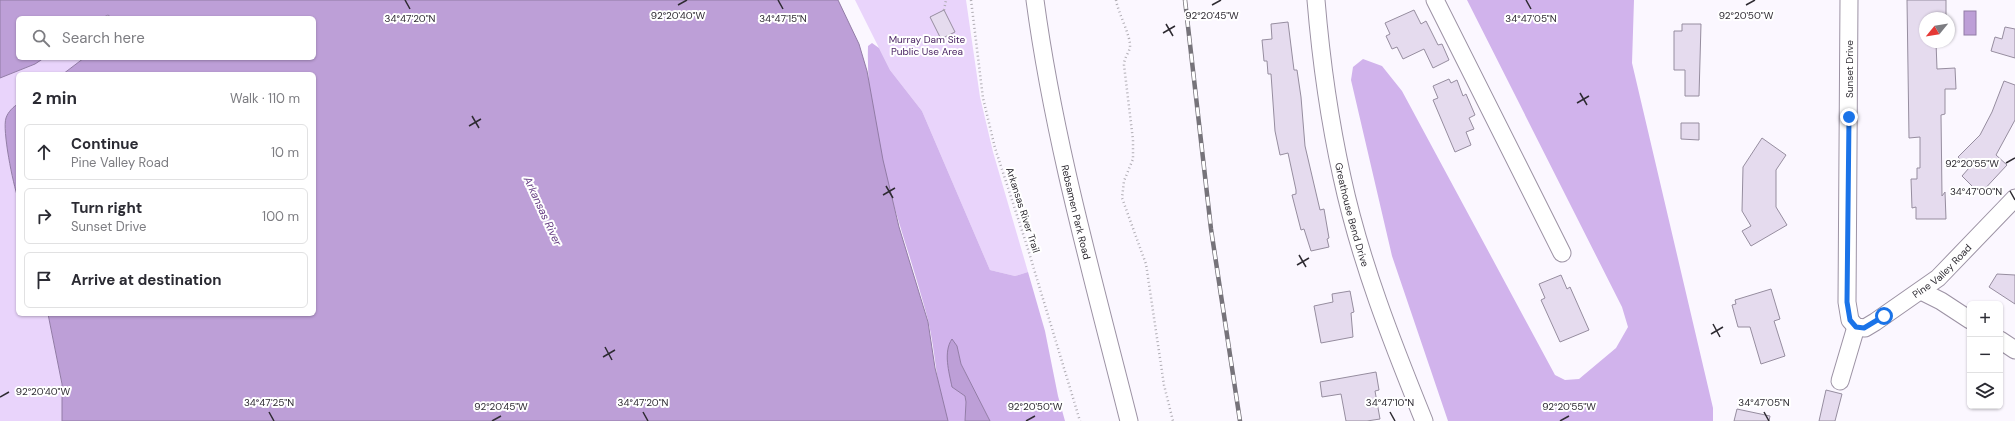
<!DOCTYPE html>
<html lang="en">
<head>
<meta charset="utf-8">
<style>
  body { margin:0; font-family:"DM Sans",sans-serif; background:#f2f2f3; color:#2b2b33 }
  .controls { position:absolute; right:12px; bottom:12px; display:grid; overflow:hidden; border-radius:6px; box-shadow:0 1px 3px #0004 }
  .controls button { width:36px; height:36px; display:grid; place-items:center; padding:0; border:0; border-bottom:1px solid #e1e1e2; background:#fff; color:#2b2b33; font:20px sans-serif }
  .compass { position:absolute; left:1919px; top:12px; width:36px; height:36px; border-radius:50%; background:#fff; box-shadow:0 1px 3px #0004; rotate:240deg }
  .stop { position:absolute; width:12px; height:12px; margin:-9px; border:3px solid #1a73e8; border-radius:50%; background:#fff }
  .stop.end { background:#1a73e8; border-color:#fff; box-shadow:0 1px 4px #0008 }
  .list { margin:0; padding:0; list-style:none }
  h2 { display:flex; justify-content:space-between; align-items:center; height:52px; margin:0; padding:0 16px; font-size:17px }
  h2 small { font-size:13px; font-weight:400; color:#7c7c81 }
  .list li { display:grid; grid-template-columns:26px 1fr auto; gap:12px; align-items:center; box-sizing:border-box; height:56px; margin:0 8px 8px; padding:0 8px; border:1px solid #e1e1e2; border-radius:6px }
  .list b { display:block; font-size:15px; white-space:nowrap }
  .list p { margin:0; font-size:13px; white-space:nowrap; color:#7c7c81 }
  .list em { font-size:13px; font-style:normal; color:#7c7c81 }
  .icon { flex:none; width:22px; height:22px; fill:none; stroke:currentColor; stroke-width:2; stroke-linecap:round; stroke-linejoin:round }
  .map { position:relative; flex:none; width:2015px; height:421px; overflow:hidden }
  .search { position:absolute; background:#fff; box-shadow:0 1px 3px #0004; left:16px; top:16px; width:300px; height:44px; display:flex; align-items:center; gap:10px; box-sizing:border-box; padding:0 14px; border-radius:6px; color:#7c7c81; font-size:15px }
  .panel { position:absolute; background:#fff; box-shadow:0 1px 3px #0004; left:16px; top:72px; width:300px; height:244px; border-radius:6px }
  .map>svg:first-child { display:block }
</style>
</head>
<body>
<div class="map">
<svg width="2015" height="421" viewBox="0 0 2015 421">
  <rect width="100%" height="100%" fill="#fbf7ff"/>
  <g fill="#e9d4fb">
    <path d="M855,0H966L980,97L993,152L1028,272L1015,276L990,270L922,111L890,70Z"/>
    <path d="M44,58H84L63,74H18V104C13,107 8,112 6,118C2,130 13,184 18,198V314H48L62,384V421H0V78L35,64Z"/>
  </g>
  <g fill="#d1b3ec">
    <path d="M1467,0H1634L1632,63L1713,408V421H1448L1392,256L1351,80L1353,67L1363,59L1382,66L1402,91L1555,375L1565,380L1579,379L1616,348L1628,327L1622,307Z"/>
    <path d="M872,43L879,48L890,70L922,111L990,270L1015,276L1028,272L1045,331L1058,396L1065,421H990L961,364L957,346L948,360L952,386L965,396L966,402L965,421H948C936,389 936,353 928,320C905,232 865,139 868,46Z"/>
  </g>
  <g fill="#bd9fd7" stroke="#927ca6">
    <path d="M0,0H838L859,44L867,71L883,160L899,227L928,322L935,368L948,421H62V384L48,314H314V74H63L84,58H314V18H112L108,15L102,18H18V58H44L35,64L0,78Z"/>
    <rect x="1964" y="11" width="12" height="24"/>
    <path d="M18,104V198C13,184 2,130 6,118C8,112 13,107 18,104Z"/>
    <path d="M952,339L957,346L961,364L990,421H965L966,402L965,396L952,387C949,372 943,352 952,339Z"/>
  </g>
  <g fill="#e5dbee" stroke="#968d9f">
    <path d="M1907,0H1946V18H1925V42H1936L1937,69L1955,68L1956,89H1945V114L1941,115L1942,196L1945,192L1946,219H1916V207L1912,208L1911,179H1917V168H1920V137L1909,138Z"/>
    <path d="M944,10L955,32L941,39L930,17Z"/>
    <path d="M1414,10L1421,24L1426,21L1438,45L1442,44L1449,60L1433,68L1424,49L1403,59L1397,47L1392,49L1386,36L1390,34L1385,23Z"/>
    <path d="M1288,22L1294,70H1297L1301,97L1305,146L1320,210L1324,209L1329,238L1327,239L1329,247L1311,251L1304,229L1301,230L1292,195L1296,194V190L1288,153L1280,155L1275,131L1271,74H1268L1267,61H1264L1262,40L1272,39L1271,24Z"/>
    <path d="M1682,24H1701L1699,96H1685V70H1674V31H1682Z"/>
    <path d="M2005,27L2015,29V58L1991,51L1995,37L2002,39Z"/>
    <path d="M1449,79L1451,83L1457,80L1463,96L1466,94L1475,115L1469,118L1474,129L1466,132L1471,145L1455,152L1433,100L1438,98L1433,86Z"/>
    <path d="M2004,81L2015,85V120L1996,155L2007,165L1980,194L1962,176L1969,168L1958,157L1980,135L1992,112Z"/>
    <path d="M1681,123H1699V140L1681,139Z"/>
    <path d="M1762,138L1786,155L1776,170V207L1787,225L1751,246L1742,231L1751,226L1742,211L1743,167Z"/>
    <path d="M1997,274L2015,275V304L1989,287Z"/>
    <path d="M1561,275L1567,289L1570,287L1589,330L1560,342L1541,300L1545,298L1539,284Z"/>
    <path d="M1771,289L1780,319L1774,321L1785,356L1761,364L1750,327H1738L1732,305L1736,304L1735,300Z"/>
    <path d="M1350,291L1354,312L1351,313L1353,337L1321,343L1314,306L1333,302L1332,294Z"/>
    <path d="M1376,372L1379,390L1375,391L1380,419L1367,421H1346L1341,394L1322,397L1320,382Z"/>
    <path d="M1826,390L1842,394L1835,421H1819Z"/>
    <path d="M1737,409L1770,416L1769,421H1734Z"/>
  </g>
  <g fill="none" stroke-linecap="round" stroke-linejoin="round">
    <defs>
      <g id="minor">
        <path id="s1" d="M1035,0C1054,142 1094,282 1129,421"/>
        <path id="s2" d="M1316,0C1321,60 1329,118 1342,177C1360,261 1392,342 1424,421"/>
        <path d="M1435,0L1562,253"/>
        <path d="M1849,0L1847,302L1850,320L1856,327"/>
        <path d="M1921,291L1941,301L1970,320"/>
        <path id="s3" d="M1856,327L1865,328L1875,322L1938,278L2015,198"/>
        <path d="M2000,340L2015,350"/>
        <path d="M1840,381L1856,327"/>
      </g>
    </defs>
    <use href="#minor" stroke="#9c92a4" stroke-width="19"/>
    <g stroke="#b0adb4" stroke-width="2.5" stroke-dasharray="1 3" stroke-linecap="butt">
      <path d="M971,0L983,98L995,148L1027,246L1080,421"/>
      <path d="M1116,0C1118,13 1131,36 1130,47C1129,53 1124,58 1124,65L1133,140V159L1124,181L1122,198L1146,264L1164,385L1173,421"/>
      <path d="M944,10L946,0"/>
    </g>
    <use href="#minor" stroke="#fff" stroke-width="17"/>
    <defs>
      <path id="rail" d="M1185,0L1211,229L1240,421"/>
    </defs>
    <use href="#rail" stroke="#76737a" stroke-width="4.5"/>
    <use href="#rail" stroke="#fff" stroke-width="3" stroke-dasharray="9" stroke-linecap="butt"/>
  </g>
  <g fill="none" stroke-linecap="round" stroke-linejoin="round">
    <path stroke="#1a73e8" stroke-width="5" d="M1849,117L1847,302L1850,320L1856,327L1864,328L1884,316"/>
  </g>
  <path fill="none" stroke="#2e2b32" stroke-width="1.5" d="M405,0L410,9M778,0L783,9M1526,0L1531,9M678,5L687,0M1212,5L1221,0M1746,5L1755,0M1166,24L1173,36M1163,33L1175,26M1580,93L1587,105M1577,103L1589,96M472,116L479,128M469,126L481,119M2006,163L2015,158M886,186L893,198M2010,191L2015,200M883,195L895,188M1299,255L1306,267M1297,265L1309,258M1713,324L1720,337M1711,334L1723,327M605,347L612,360M603,357L615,350M0,397L9,392M269,412L274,421M643,412L648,421M1390,412L1395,421M1764,412L1769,421M492,421L501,416M1026,421L1035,416M1560,421L1569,416"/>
  <g text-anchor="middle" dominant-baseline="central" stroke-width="4" stroke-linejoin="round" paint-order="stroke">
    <g font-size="10" fill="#451d5f" stroke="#fff">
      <text x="927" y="39">Murray Dam Site<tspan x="927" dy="12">Public Use Area</tspan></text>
    </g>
    <g font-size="10" fill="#2e2b32" stroke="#fff">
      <text transform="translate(1849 69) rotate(-90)">Sunset Drive</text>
      <text transform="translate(1023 210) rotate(72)">Arkansas River Trail</text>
      <text stroke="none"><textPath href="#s1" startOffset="216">Rebsamen Park Road</textPath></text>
      <text stroke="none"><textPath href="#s2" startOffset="218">Greathouse Bend Drive</textPath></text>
      <text stroke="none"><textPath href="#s3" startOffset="105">Pine Valley Road</textPath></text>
    </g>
    <g font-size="11" font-style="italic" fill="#684085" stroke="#fff">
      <text transform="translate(543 211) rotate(65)">Arkansas River</text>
    </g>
  </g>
  <g font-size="10" text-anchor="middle" fill="#2e2b32" stroke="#fff" stroke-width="4" stroke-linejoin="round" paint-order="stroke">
    <text x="1212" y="19">92°20'45"W</text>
    <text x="1746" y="19">92°20'50"W</text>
    <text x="678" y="19">92°20'40"W</text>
    <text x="410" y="22">34°47'20"N</text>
    <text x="783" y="22">34°47'15"N</text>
    <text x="1531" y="22">34°47'05"N</text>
    <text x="1972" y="167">92°20'55"W</text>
    <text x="1976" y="195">34°47'00"N</text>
    <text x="43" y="395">92°20'40"W</text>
    <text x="269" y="406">34°47'25"N</text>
    <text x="643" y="406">34°47'20"N</text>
    <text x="1390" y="406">34°47'10"N</text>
    <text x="1764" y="406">34°47'05"N</text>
    <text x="501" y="410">92°20'45"W</text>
    <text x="1035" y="410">92°20'50"W</text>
    <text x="1569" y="410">92°20'55"W</text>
  </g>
</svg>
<div class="controls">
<button>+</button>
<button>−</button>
<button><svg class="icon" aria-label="layers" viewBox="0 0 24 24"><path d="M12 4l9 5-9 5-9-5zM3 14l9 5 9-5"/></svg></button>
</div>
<svg class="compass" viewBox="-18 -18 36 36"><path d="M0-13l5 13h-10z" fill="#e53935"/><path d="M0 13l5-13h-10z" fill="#7c7c81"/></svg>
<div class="stop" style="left:1884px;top:316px"></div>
<div class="stop end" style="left:1849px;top:117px"></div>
<div class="search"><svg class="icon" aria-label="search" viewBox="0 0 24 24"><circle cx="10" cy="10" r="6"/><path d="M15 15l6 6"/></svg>Search here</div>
<section class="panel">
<h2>2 min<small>Walk · 110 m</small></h2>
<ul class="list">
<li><svg class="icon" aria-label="ahead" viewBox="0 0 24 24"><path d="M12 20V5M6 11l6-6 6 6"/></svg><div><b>Continue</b><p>Pine Valley Road</p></div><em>10 m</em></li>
<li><svg class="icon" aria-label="right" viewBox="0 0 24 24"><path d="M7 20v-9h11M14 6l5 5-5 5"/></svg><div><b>Turn right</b><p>Sunset Drive</p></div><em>100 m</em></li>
<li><svg class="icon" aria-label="arrive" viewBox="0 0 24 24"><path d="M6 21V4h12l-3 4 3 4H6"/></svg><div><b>Arrive at destination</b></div></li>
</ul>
</section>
</div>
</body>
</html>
